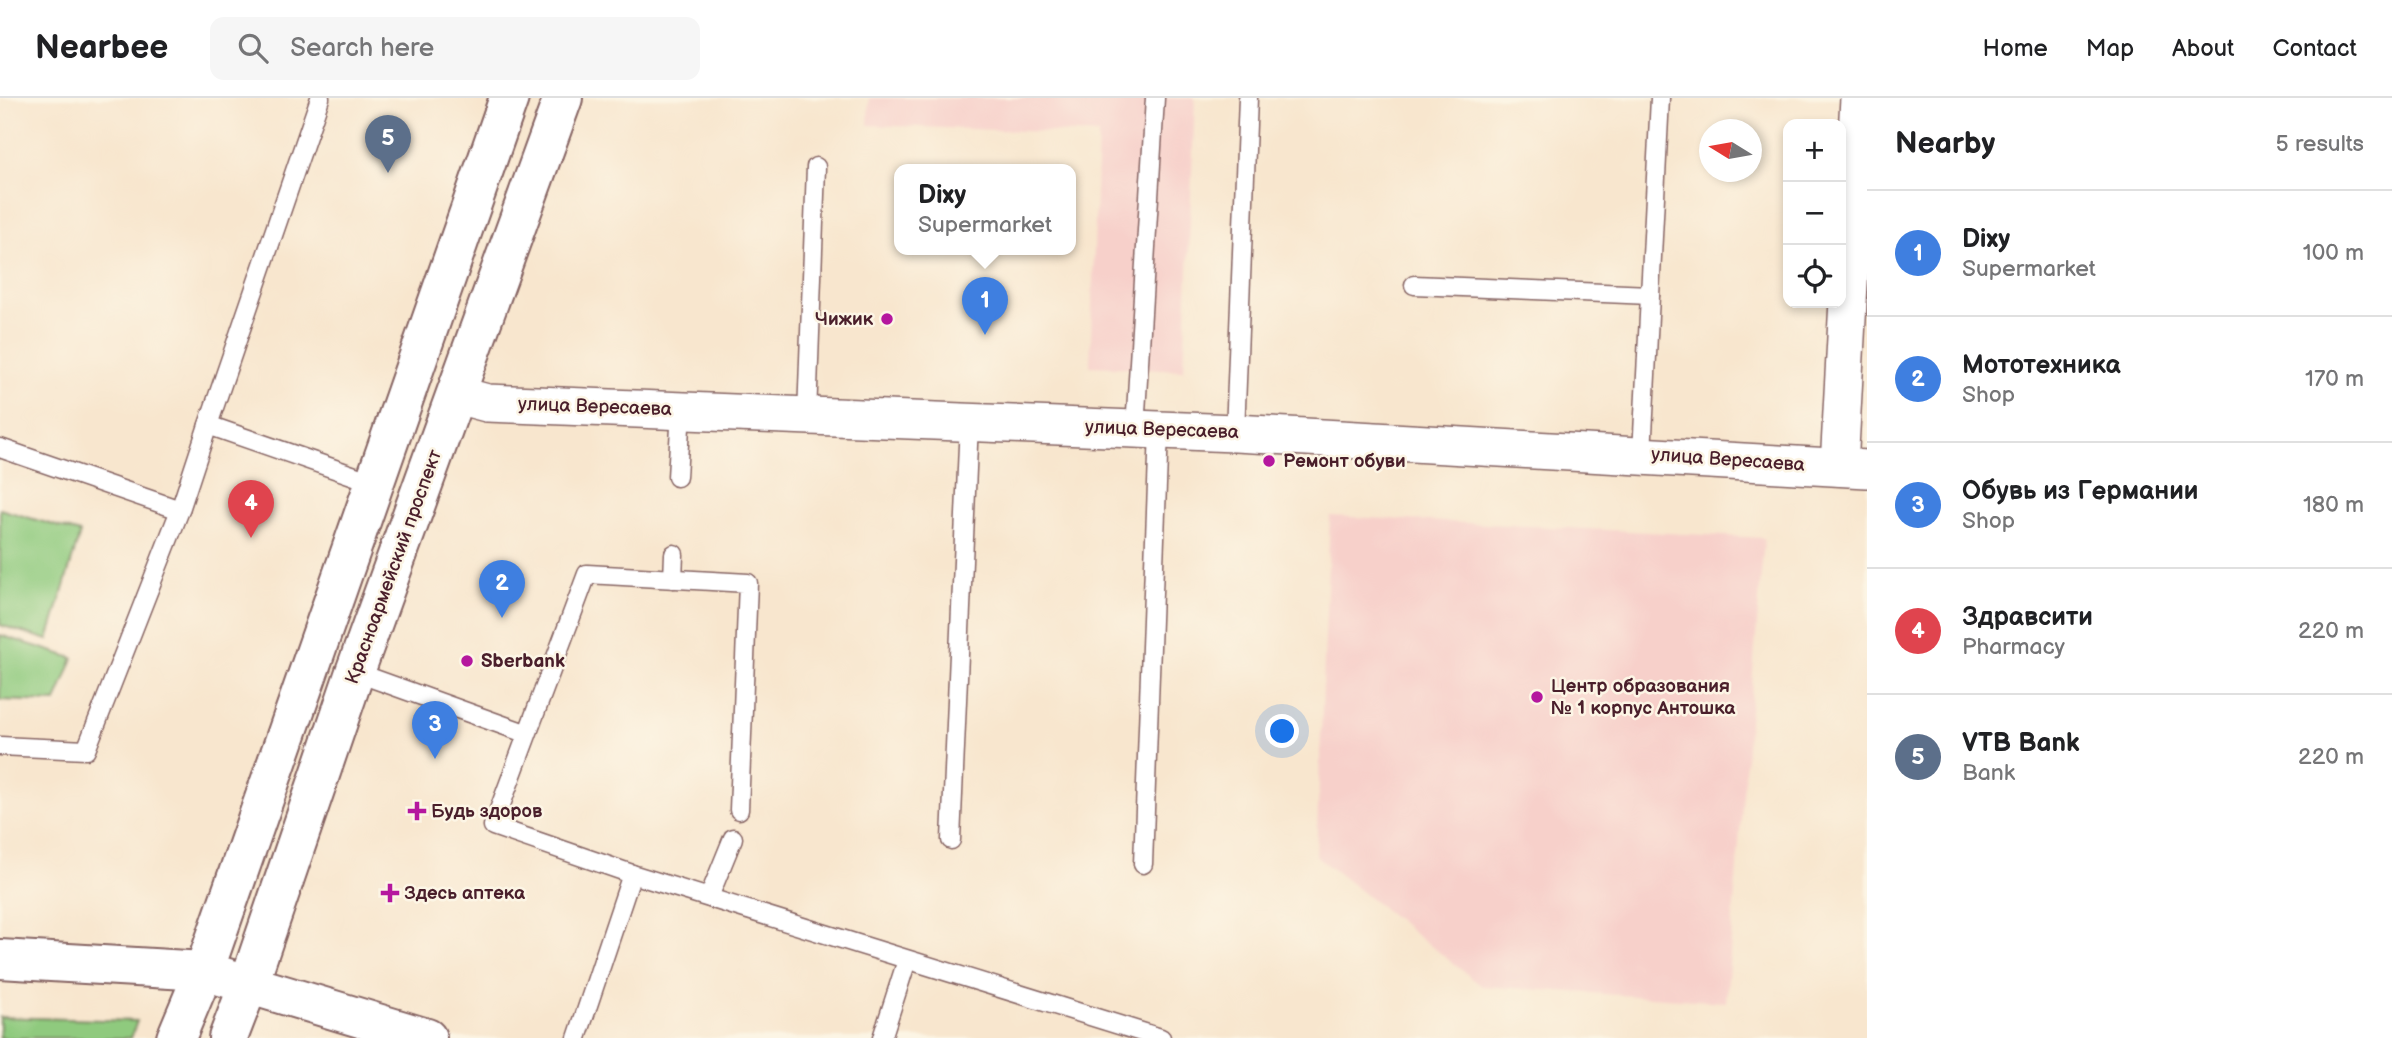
<!DOCTYPE html>
<html lang="en">
<head>
<meta charset="utf-8">
<style>
  body { margin:0; font-family:"Balsamiq Sans",sans-serif; background:#f6f6f6; color:#202124 }
  .controls { position:absolute; right:21px; top:21px; display:grid; overflow:hidden; border-radius:14px; box-shadow:0 4px 10px #0003 }
  .controls button { width:63px; height:63px; display:grid; place-items:center; padding:0; border:0; border-bottom:2px solid #e0e0e0; background:#fff; color:#202124; font:35px sans-serif }
  .compass { position:absolute; left:1699px; top:21px; width:63px; height:63px; border-radius:50%; background:#fff; box-shadow:0 4px 10px #0003; rotate:281deg }
  .you { position:absolute; left:1283px; top:634px; width:24px; height:24px; margin:-18px; border:5px solid #fff; border-radius:50%; background:#1a73e8; box-shadow:0 0 0 10px #1a73e833 }
  .badge { display:grid; place-items:center; width:46px; height:46px; border-radius:50%; background:#ea580c; color:#fff; font-size:23px; font-weight:700 }
  .pin { position:absolute; translate:-50% -58px; filter:drop-shadow(0 2px 4px #0008) }
  .pin::after { content:''; position:absolute; top:37px; width:24px; height:21px; background:inherit; clip-path:polygon(0 0,100% 0,50% 100%) }
  .popup { position:absolute; left:894px; top:66px; width:182px; height:91px; box-sizing:border-box; display:grid; place-content:center; border-radius:14px; background:#fff; filter:drop-shadow(0 2px 5px #0005); font-size:23px; white-space:nowrap; color:#757577 }
  .popup b { font-size:26px; color:#202124 }
  .popup::after { content:''; position:absolute; left:50%; top:100%; margin-left:-14px; border:14px solid transparent; border-top-color:#fff }
  .list { margin:0; padding:0; list-style:none }
  h2 { display:flex; justify-content:space-between; align-items:center; height:91px; margin:0; padding:0 28px; font-size:30px }
  h2 small { font-size:23px; font-weight:400; color:#757577 }
  .list li { display:grid; grid-template-columns:46px 1fr auto; gap:21px; align-items:center; box-sizing:border-box; height:126px; padding:0 28px; border-top:2px solid #e0e0e0 }
  .list b { display:block; font-size:26px; white-space:nowrap }
  .list p { margin:0; font-size:23px; white-space:nowrap; color:#757577 }
  .list em { font-size:23px; font-style:normal; color:#757577 }
  .icon { flex:none; width:38px; height:38px; fill:none; stroke:currentColor; stroke-width:2; stroke-linecap:round; stroke-linejoin:round }
  .map { position:relative; flex:none; width:1867px; height:940px; overflow:hidden }
  header { display:flex; align-items:center; gap:42px; box-sizing:border-box; height:98px; padding:0 35px; background:#fff; border-bottom:2px solid #e0e0e0 }
  header strong { font-size:33px }
  nav { display:flex; gap:38px; margin-inline-start:auto; font-size:24px }
  .search { width:490px; height:63px; background:#f6f6f6; display:flex; align-items:center; gap:18px; box-sizing:border-box; padding:0 24px; border-radius:14px; color:#757577; font-size:26px }
  main { display:flex }
  aside { flex:1; background:#fff }
  .map>svg:first-child { display:block }
</style>
</head>
<body>
<header>
<strong>Nearbee</strong>
<div class="search"><svg class="icon" aria-label="search" viewBox="0 0 24 24"><circle cx="10" cy="10" r="6"/><path d="M15 15l6 6"/></svg>Search here</div>
<nav><a>Home</a><a>Map</a><a>About</a><a>Contact</a></nav>
</header>
<main>
<div class="map">
<svg width="1867" height="940" viewBox="0 0 1867 940">
  <rect width="100%" height="100%" fill="#fcf5e5"/>
  <filter id="ink" filterUnits="userSpaceOnUse"><feTurbulence type="fractalNoise" baseFrequency=".0143" numOctaves="2"/><feDisplacementMap in="SourceGraphic" scale="14" xChannelSelector="R" yChannelSelector="G"/><feConvolveMatrix kernelMatrix="1 2 1 2 8 2 1 2 1" color-interpolation-filters="sRGB"/></filter>
  <filter id="wash" filterUnits="userSpaceOnUse"><feTurbulence type="fractalNoise" baseFrequency=".00686" numOctaves="4" result="noise"/><feDisplacementMap in="SourceGraphic" scale="28" xChannelSelector="R" yChannelSelector="G"/><feGaussianBlur stdDeviation="1.57" result="paint"/><feColorMatrix in="noise" values="0 0 0 0 0 0 0 0 0 0 0 0 0 0 0 0 0 1.4 0 .05"/><feComposite in="paint" operator="in"/></filter>
  <g filter="url(#wash)">
    <rect width="100%" height="100%" fill="#f8e6ce"/>
    <g fill="#f7d0ca">
      <path d="M869,0H1195L1184,272L1090,268L1098,36L868,27Z"/>
      <path d="M1330,418L1764,440L1726,904L1482,888L1316,758Z"/>
    </g>
    <g fill="#8fca7e" stroke="#6c7454" stroke-width="2">
      <path d="M0,411L80,435L48,542L0,527Z"/>
      <path d="M0,537L73,560L56,604L0,602Z"/>
      <path d="M0,919L137,923L131,940H0Z"/>
    </g>
  </g>
  <g filter="url(#ink)">
    <g fill="none" stroke-linecap="round" stroke-linejoin="round">
      <defs>
        <g id="service">
          <path d="M1414,187L1650,197"/>
          <path d="M807,318L816,69"/>
          <path d="M208,327L320,0"/>
          <path d="M1135,331L1155,0"/>
          <path d="M1235,335L1248,0"/>
          <path d="M0,350L180,412"/>
          <path d="M1642,356L1660,0"/>
          <path d="M677,379L681,313"/>
          <path d="M673,481L674,456"/>
          <path d="M355,574L525,635"/>
          <path d="M0,648L86,652L180,412L208,327L375,385"/>
          <path d="M951,742L969,324"/>
          <path d="M1143,766L1159,332"/>
          <path d="M632,776L1161,940"/>
          <path d="M709,799L733,740"/>
          <path d="M577,940L632,776L493,728L587,476L748,485L739,712"/>
          <path d="M882,940L907,862"/>
        </g>
        <g id="minor">
          <path d="M457,297L487,305L1235,335L1867,371"/>
          <path d="M1839,369L1859,0"/>
        </g>
        <g id="tertiary">
          <path d="M176,940L204,873"/>
          <path d="M228,940L248,888"/>
        </g>
        <path id="secondary" d="M0,861L204,873"/>
        <g id="primary">
          <path d="M248,888L355,574L563,0"/>
          <path d="M427,940L204,873L509,0"/>
        </g>
      </defs>
      <use href="#service" stroke="#876564" stroke-width="21"/>
      <use href="#minor" stroke="#876564" stroke-width="40"/>
      <use href="#tertiary" stroke="#876564" stroke-width="42"/>
      <use href="#secondary" stroke="#876564" stroke-width="42"/>
      <use href="#primary" stroke="#876564" stroke-width="42"/>
      <use href="#service" stroke="#fff" stroke-width="18"/>
      <use href="#minor" stroke="#fff" stroke-width="37"/>
      <use href="#tertiary" stroke="#fff" stroke-width="38"/>
      <use href="#secondary" stroke="#fff" stroke-width="38"/>
      <use href="#primary" stroke="#fff" stroke-width="38"/>
    </g>
  </g>
  <g fill="#b5179e" stroke="#fcf5e5" stroke-width="2.5">
    <circle cx="887" cy="221" r="7"/>
    <circle cx="1269" cy="363" r="7"/>
    <circle cx="467" cy="563" r="7"/>
    <circle cx="1537" cy="599" r="7"/>
    <path d="M413.5 702.5h7v7h7v7h-7v7h-7v-7h-7v-7h7z"/>
    <path d="M386.5 784.5h7v7h7v7h-7v7h-7v-7h-7v-7h7z"/>
  </g>
  <g text-anchor="middle" dominant-baseline="central" stroke-width="5" stroke-linejoin="round" paint-order="stroke">
    <g font-size="19" font-weight="bold" fill="#4a1f2b" stroke="#fcf5e5" text-anchor="start">
      <text x="873" y="221" text-anchor="end">Чижик</text>
      <text x="1283" y="363">Ремонт обуви</text>
      <text x="481" y="563">Sberbank</text>
      <text x="1551" y="588">Центр образования<tspan x="1551" dy="22">№ 1 корпус Антошка</tspan></text>
      <text x="431" y="713">Будь здоров</text>
      <text x="404" y="795">Здесь аптека</text>
    </g>
    <g font-size="19" fill="#4a1f2b" stroke="#fcf5e5">
      <text transform="translate(595 309) rotate(2)">улица Вересаева</text>
      <text transform="translate(1162 332) rotate(2)">улица Вересаева</text>
      <text transform="translate(1728 362) rotate(4)">улица Вересаева</text>
      <text transform="translate(394 469) rotate(-70)">Красноармейский проспект</text>
    </g>
  </g>
</svg>
<div class="controls">
<button>+</button>
<button>−</button>
<button><svg class="icon" aria-label="locate" viewBox="0 0 24 24"><circle cx="12" cy="12" r="6"/><path d="M12 2v4M12 18v4M2 12h4M18 12h4"/></svg></button>
</div>
<svg class="compass" viewBox="-18 -18 36 36"><path d="M0-13l5 13h-10z" fill="#e53935"/><path d="M0 13l5-13h-10z" fill="#757577"/></svg>
<div class="you"></div>
<div class="pin badge" style="left:985px;top:237px;background:#3f7fe0">1</div>
<div class="popup"><b>Dixy</b>Supermarket</div>
<div class="pin badge" style="left:502px;top:520px;background:#3f7fe0">2</div>
<div class="pin badge" style="left:435px;top:661px;background:#3f7fe0">3</div>
<div class="pin badge" style="left:251px;top:440px;background:#e0444e">4</div>
<div class="pin badge" style="left:388px;top:75px;background:#5c6f8a">5</div>
</div>
<aside>
<h2>Nearby<small>5 results</small></h2>
<ul class="list">
<li><span class="badge" style="background:#3f7fe0">1</span><div><b>Dixy</b><p>Supermarket</p></div><em>100 m</em></li>
<li><span class="badge" style="background:#3f7fe0">2</span><div><b>Мототехника</b><p>Shop</p></div><em>170 m</em></li>
<li><span class="badge" style="background:#3f7fe0">3</span><div><b>Обувь из Германии</b><p>Shop</p></div><em>180 m</em></li>
<li><span class="badge" style="background:#e0444e">4</span><div><b>Здравсити</b><p>Pharmacy</p></div><em>220 m</em></li>
<li><span class="badge" style="background:#5c6f8a">5</span><div><b>VTB Bank</b><p>Bank</p></div><em>220 m</em></li>
</ul>
</aside>
</main>
</body>
</html>
